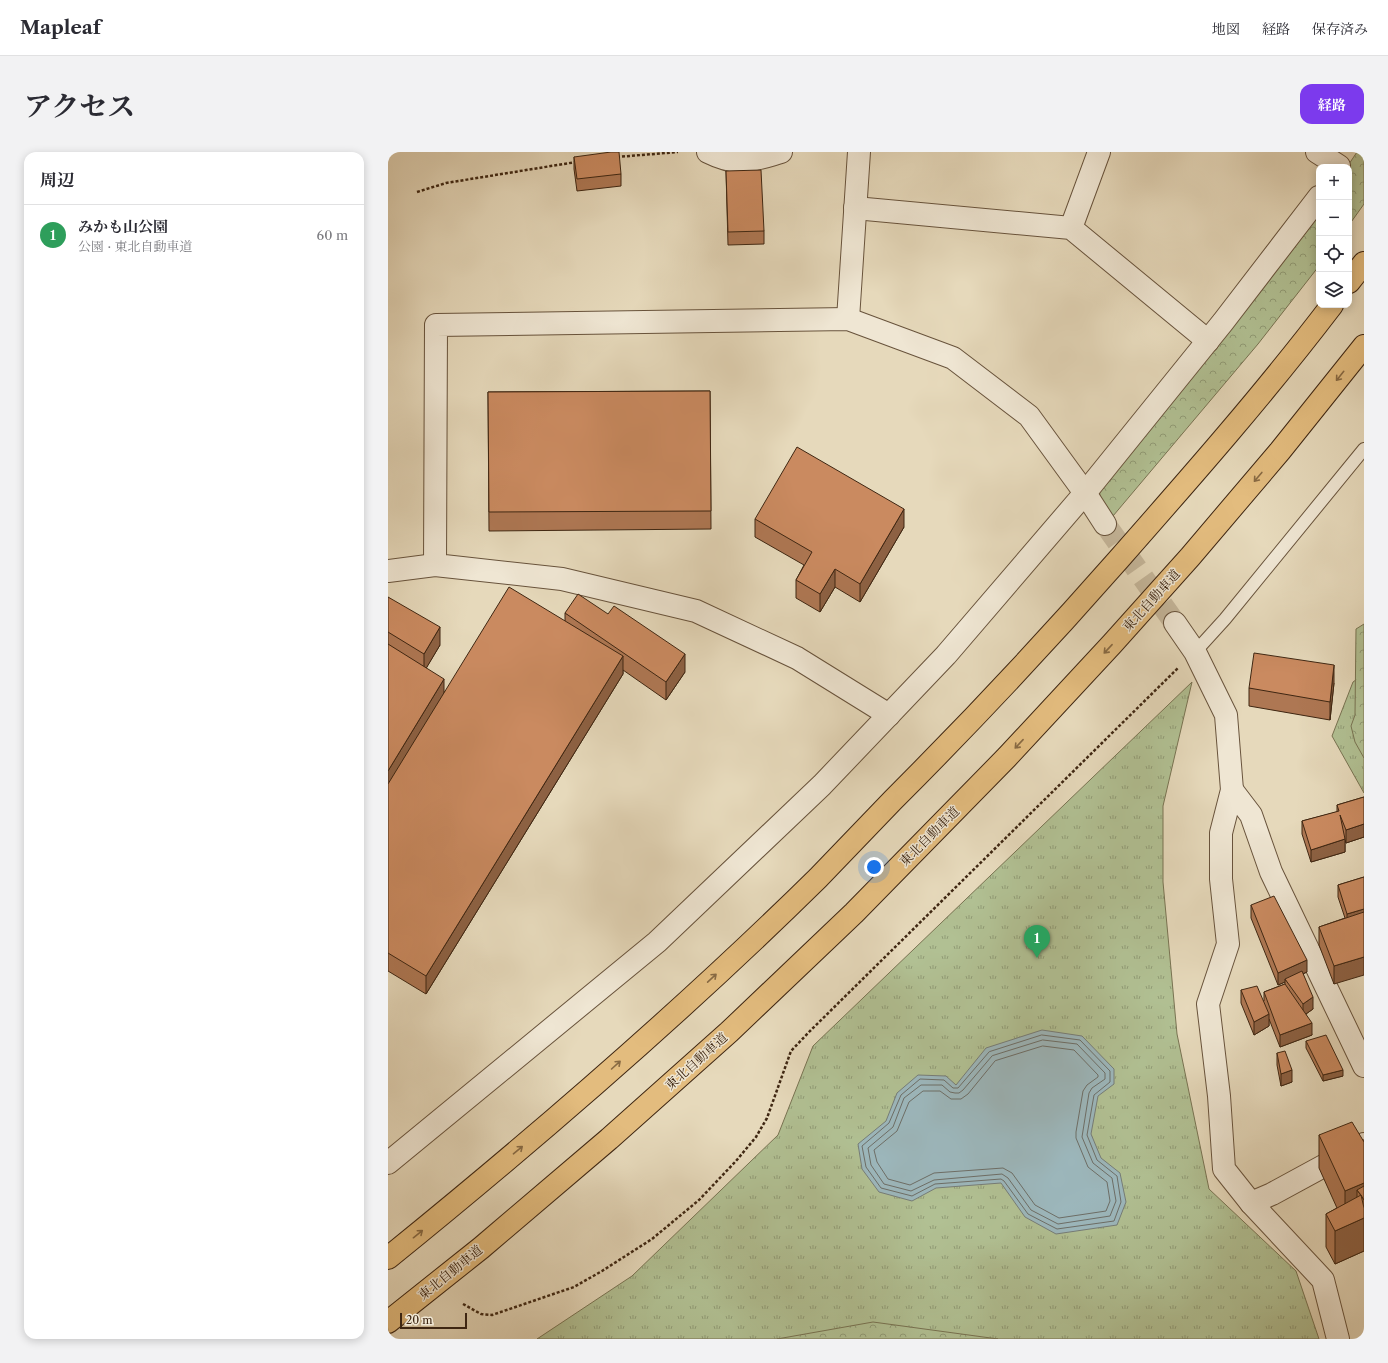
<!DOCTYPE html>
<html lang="ja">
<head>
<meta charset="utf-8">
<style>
  body { margin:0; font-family:"Libre Caslon Text","Noto Serif JP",serif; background:#f2f2f3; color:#2b2b33 }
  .controls { position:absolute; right:12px; top:12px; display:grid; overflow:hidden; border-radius:8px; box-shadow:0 2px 10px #0003 }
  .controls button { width:36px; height:36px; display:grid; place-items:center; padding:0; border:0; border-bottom:1px solid #e1e1e2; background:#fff; color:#2b2b33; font:20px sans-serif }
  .scale { position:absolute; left:12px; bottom:10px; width:67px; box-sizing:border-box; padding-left:4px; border:2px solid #3e2612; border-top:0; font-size:11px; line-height:14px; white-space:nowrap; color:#3e2612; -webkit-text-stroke:3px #efe6d3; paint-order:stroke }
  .you { position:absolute; left:486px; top:715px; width:14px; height:14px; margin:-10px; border:3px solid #fff; border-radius:50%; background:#1a73e8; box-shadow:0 0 0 6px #1a73e833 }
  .badge { display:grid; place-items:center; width:26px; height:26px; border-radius:50%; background:#7c3aed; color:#fff; font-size:13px; font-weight:700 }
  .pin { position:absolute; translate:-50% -33px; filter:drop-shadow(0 1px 2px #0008) }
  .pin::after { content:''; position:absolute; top:21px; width:14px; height:12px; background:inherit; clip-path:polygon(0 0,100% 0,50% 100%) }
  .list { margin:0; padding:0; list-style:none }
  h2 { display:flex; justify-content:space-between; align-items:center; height:52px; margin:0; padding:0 16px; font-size:17px }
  h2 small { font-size:13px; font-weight:400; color:#7c7c81 }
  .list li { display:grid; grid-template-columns:26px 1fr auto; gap:12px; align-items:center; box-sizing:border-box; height:60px; padding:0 16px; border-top:1px solid #e1e1e2 }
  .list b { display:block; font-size:15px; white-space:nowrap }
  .list p { margin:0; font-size:13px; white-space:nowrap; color:#7c7c81 }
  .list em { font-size:13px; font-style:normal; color:#7c7c81 }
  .icon { flex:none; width:22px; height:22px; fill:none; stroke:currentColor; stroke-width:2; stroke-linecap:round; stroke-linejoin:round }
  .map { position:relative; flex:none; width:976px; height:1187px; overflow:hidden; border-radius:12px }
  header { display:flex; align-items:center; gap:24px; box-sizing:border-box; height:56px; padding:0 20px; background:#fff; border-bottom:1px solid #e1e1e2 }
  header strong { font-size:19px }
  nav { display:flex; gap:22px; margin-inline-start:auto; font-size:14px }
  .intro { display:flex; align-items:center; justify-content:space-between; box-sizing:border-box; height:96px; padding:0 24px }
  h1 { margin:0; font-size:28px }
  .button { padding:10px 18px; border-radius:12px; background:#7c3aed; color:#fff; font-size:14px; font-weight:700 }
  main { display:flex; gap:24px; padding:0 24px }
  aside { flex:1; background:#fff; border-radius:12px; box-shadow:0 2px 10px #0003 }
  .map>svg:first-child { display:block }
</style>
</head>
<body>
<header>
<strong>Mapleaf</strong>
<nav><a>地図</a><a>経路</a><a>保存済み</a></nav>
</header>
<div class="intro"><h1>アクセス</h1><a class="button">経路</a></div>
<main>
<aside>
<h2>周辺<small></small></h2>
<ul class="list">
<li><span class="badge" style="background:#2e9e5b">1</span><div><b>みかも山公園</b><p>公園 · 東北自動車道</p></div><em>60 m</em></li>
</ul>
</aside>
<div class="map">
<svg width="976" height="1187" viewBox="0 0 976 1187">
  <defs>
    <pattern id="grass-tufts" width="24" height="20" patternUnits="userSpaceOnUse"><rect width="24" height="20" fill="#b1c093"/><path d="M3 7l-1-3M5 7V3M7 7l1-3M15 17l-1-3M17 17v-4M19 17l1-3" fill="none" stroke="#919c77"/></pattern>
    <pattern id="forest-crowns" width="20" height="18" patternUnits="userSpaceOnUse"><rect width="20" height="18" fill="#b1c093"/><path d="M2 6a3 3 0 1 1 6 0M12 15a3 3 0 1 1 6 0" fill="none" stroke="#919c77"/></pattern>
  </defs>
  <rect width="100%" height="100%" fill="#e6d9bb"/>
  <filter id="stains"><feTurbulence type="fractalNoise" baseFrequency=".005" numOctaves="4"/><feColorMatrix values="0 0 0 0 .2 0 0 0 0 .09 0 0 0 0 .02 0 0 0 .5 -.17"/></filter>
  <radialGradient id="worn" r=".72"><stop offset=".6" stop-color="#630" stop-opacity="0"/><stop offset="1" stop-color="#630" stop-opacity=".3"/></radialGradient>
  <g fill="url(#grass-tufts)" stroke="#787352">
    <path d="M976,522V641L944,584L965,530Z"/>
    <path d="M804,530L775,654V730L789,882L821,1037L908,1119L931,1187H149L244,1124L390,983L425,894Z"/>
  </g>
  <g fill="url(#forest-crowns)" stroke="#787352">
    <path d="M969,0H976V52L961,73V15H959Z"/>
    <path d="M931,59V114L870,192L725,364L712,347L711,328Z"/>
    <path d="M976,472V606L967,590L963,574L967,563L968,477Z"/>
    <path d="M485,1170L610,1187H389Z"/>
  </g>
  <path fill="#9cb7bc" stroke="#767d78" d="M654,878L694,884L726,917V932L710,944L703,982L713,1006L732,1021L738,1050L729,1073L668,1082L637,1065L613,1031L548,1036L524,1049L491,1040L474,1017L470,992L498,969L509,941L530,923L558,924L568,933L598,896Z"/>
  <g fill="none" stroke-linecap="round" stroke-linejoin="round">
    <g stroke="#6d6e67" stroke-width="1">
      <path d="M654,883L692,888L722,919V930L706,943L699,983L709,1008L729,1024L733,1050L726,1069L669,1077L640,1062L616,1029L613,1027L547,1032L524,1044L493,1036L478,1015L474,994L501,971L513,943L532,927L556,928L565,936H570L601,900Z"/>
      <path d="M655,888L689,892L717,921V927L704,936L701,941L694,985L705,1011L724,1026L728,1049L722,1064L670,1072L643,1058L620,1026L614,1022L546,1028L523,1039L496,1032L483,1013L480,996L505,975L516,946L533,933H554L562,940L567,941H571L575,938L604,904Z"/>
      <path d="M655,894L686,898L710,923V925L699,933L695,939L688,980V986L700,1015L719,1030L722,1049L718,1059L671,1066L647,1053L624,1021L615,1016L546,1021L522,1033L500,1027L489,1010L486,998L509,979L521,950L535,939H552L563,947H573L580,942L607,909Z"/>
    </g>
    <path stroke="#c4b599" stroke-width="22" stroke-dasharray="22 11" stroke-linecap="butt" d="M717,372L787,471"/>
    <defs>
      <path id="lane" d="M807,500L837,467L976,297"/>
      <g id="street">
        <path d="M320,0C350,15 362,9 393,0"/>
        <path d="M929,0L951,14"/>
        <path d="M467,56L683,76L820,189"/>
        <path d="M683,76L711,0"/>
        <path d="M460,167L471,0"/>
        <path d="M0,419L47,413"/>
        <path d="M787,471L807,500L838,563L844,638L833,681V727L840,792L820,852L831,944L836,1017L863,1051L935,1128L950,1187"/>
        <path d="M501,563L409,506L308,459L174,427L47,413L48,173L460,167L565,206L641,264L697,341L717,372"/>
        <path d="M844,638L863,663L883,720L976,914"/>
        <path d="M0,1011L269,790L434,633L558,503L697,341L835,170L931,45"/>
        <path d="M863,1051L884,1042L976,992"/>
      </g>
      <g id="highway">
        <path d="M961,130L976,111"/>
        <path d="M0,1106C148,986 294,860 430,726C455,700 480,674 505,648C583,570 658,490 731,407C804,324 877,241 944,153"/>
        <path d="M0,1170L93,1096L221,987L341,880L466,761L619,605L724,492L802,405L892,299L976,194"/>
      </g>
    </defs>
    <use href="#lane" stroke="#68533c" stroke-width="14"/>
    <use href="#street" stroke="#68533c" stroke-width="24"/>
    <use href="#highway" stroke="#3e2612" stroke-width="24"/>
    <g stroke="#3e2612" stroke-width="2.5" stroke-dasharray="3 2" stroke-linecap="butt">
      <path d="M229,5L290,0"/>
      <path d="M29,40L58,31L188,10"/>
      <path d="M75,1152L93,1162L104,1163L186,1135L214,1119L264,1087L311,1048L348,1009L368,985L379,966L403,899L422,879L790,516"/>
    </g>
    <use href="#lane" stroke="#efe6d3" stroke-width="12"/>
    <use href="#street" stroke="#efe6d3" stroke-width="22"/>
    <use href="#highway" stroke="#e3bc7e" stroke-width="22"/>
  </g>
  <g fill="#ae7753" stroke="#3e2612">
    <path d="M186,5L233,22V34L189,39L186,17Z"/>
    <path d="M338,19L376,79V92L340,93Z"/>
    <path d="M322,239L323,377L101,379L100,240Z"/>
    <path d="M367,367L516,375L472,450L447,435L432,460L408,446V428L416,413L367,385Z"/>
    <path d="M0,445L52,493L38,516L56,540L177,469V461L297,520L278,548L235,518V522L38,842L0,819Z"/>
    <path d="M946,531L942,568L861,554V536Z"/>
    <path d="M976,645V685L958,691L957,688V700L923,710L914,682V669L949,660V653Z"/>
    <path d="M976,725L946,832L931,793V775L957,766L950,745V733Z"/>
    <path d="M863,753L919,820L915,822L925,857L918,862L924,883L892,895L881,867V874L866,883L853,851V838L876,849V840L897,832V830L890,833L863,766Z"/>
    <path d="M918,889L955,924L935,929L918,896Z"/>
    <path d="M889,901L904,930L893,934L889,913Z"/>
    <path d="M931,983L976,988V1099L947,1112L938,1095V1062L949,1056L931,1016Z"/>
  </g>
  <g fill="#8d6143" stroke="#3e2612">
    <path d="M516,357V375L472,450V432Z"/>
    <path d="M447,417V435L432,460V442Z"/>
    <path d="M52,475V493L36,520V502Z"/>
    <path d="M297,502V520L278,548V530Z"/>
    <path d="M235,504V522L38,842V824Z"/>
    <path d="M946,513V531L942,568V550Z"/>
    <path d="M56,527V545L0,637V619Z"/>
    <path d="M976,672V685L958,691V678Z"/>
    <path d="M957,687V700L923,710V698Z"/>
    <path d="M976,757V770L959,774V762Z"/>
    <path d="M976,805V823L946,832V814Z"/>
    <path d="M919,808V820L898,829L897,827V830L890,833V821Z"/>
    <path d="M925,845V857L915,864V852Z"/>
    <path d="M881,862V874L866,883V870Z"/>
    <path d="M924,871V883L892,895V883Z"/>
    <path d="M904,918V930L893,934V922Z"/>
    <path d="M955,918V924L935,929V923Z"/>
    <path d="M976,1031V1048L969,1038V1067L957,1072V1039Z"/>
    <path d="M976,1066V1099L947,1112V1079Z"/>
  </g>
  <g fill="#ca8a60" stroke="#3e2612">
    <path d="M223,0H231L233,22L189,27L186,5Z"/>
    <path d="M373,18L376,79L340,80L338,19Z"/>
    <path d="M322,239L323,359L101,360L100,240Z"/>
    <path d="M409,295L516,357L472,432L447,417L432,442L408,428L424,400L367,367Z"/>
    <path d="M121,435L235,504L38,824L0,801V632Z"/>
    <path d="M190,442L220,462L226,454L297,502L278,530L177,461Z"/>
    <path d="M0,445L52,475L36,502L0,480Z"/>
    <path d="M0,492L56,527L0,619Z"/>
    <path d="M866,501L946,513L942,550L861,536Z"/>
    <path d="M976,645V672L958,678L952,663L957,687L923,698L914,669L951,659L949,653Z"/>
    <path d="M976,725V757L959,762L950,733Z"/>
    <path d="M886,744L919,808L890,821L863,753Z"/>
    <path d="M976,760V805L946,814L931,775Z"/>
    <path d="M914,819L925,845L915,852L897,827Z"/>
    <path d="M897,832L924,871L892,883L876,840Z"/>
    <path d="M869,834L881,862L866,870L853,838Z"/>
    <path d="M938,883L955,918L935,923L918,889Z"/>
    <path d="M897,899L904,918L893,922L889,901Z"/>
    <path d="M964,970L976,990V1031L957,1039L931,983Z"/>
    <path d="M976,1034V1048L973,1043L976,1056V1066L947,1079L938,1062L973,1043L969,1038Z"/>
  </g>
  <defs><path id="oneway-shaft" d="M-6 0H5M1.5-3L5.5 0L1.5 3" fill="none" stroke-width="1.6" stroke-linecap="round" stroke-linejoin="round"/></defs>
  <g stroke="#886a43">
    <use href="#oneway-shaft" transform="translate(952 224) rotate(129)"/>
    <use href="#oneway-shaft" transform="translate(870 325) rotate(130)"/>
    <use href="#oneway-shaft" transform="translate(720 497) rotate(133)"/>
    <use href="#oneway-shaft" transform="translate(631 592) rotate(133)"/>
    <use href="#oneway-shaft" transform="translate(324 826) rotate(-43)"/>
    <use href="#oneway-shaft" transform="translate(228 913) rotate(-42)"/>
    <use href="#oneway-shaft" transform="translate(130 998) rotate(-40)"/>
    <use href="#oneway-shaft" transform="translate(30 1082) rotate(-39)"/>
  </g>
  <g text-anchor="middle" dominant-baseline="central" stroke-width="3" stroke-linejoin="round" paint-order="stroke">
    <g font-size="13" fill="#3e2612" stroke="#efe6d3">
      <text transform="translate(763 448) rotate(-48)">東北自動車道</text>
      <text transform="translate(541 684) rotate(-45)">東北自動車道</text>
      <text transform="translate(308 909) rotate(-42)">東北自動車道</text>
      <text transform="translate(62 1120) rotate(-39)">東北自動車道</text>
    </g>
  </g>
  <rect width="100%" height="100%" filter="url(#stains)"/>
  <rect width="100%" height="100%" fill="url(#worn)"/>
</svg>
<div class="controls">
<button>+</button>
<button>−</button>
<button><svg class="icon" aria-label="locate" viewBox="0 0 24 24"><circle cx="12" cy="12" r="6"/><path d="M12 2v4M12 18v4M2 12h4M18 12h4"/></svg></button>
<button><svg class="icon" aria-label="layers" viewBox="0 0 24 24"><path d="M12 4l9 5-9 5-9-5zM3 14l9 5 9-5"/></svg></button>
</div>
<div class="scale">20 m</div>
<div class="you"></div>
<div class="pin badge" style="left:649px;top:806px;background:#2e9e5b">1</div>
</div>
</main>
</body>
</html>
